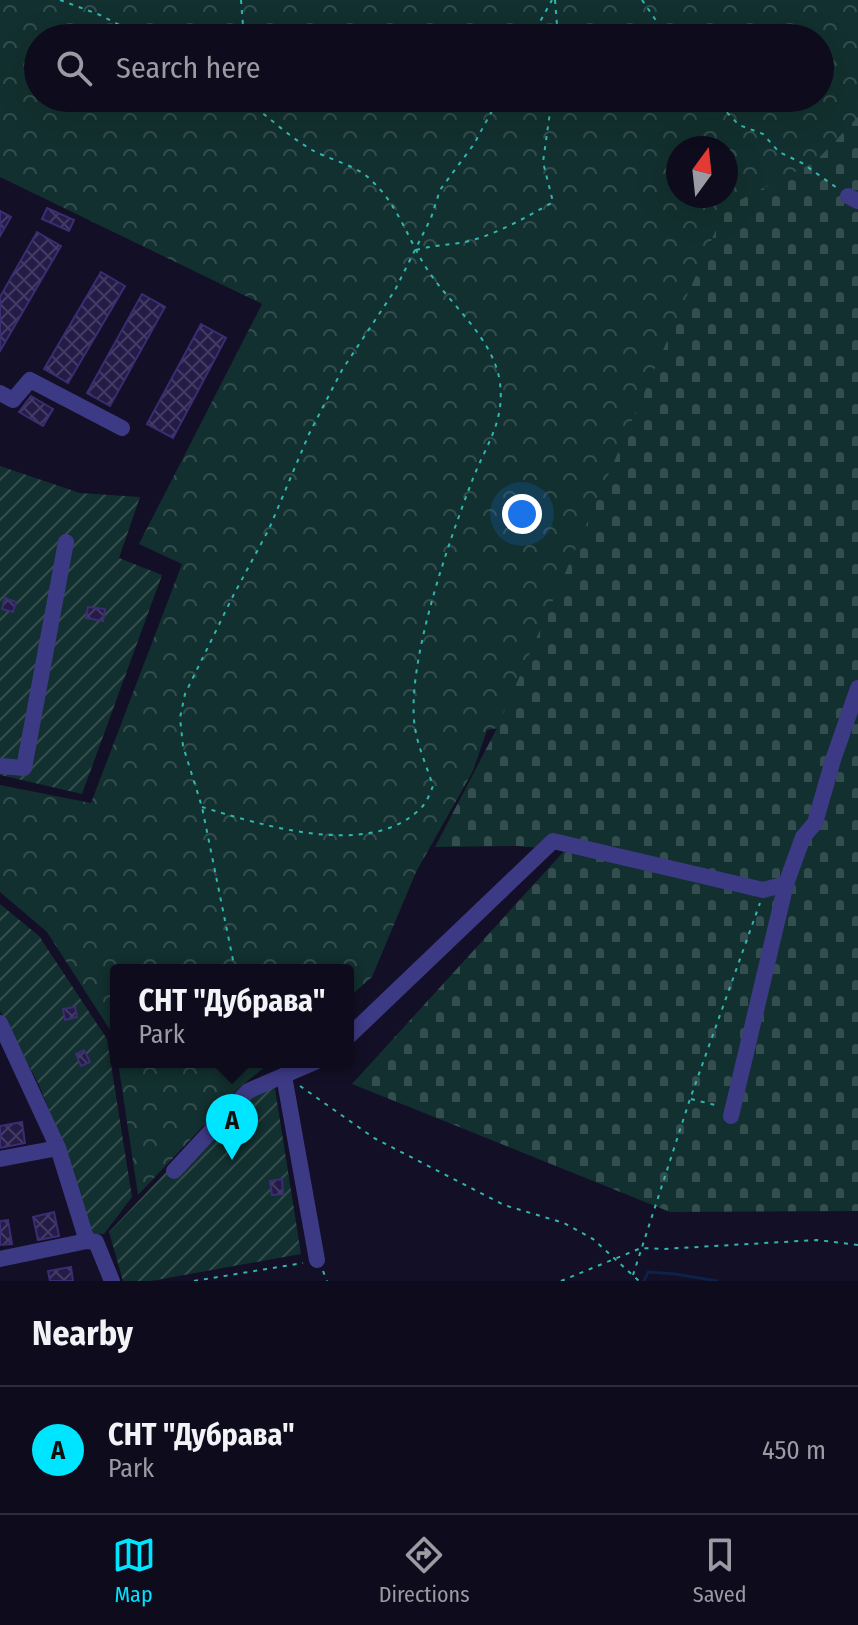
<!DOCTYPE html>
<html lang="en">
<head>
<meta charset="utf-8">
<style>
  body { margin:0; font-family:"Fira Sans Condensed",sans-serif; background:#171425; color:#f1f3f6 }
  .compass { position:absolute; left:666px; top:136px; width:72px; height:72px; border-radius:50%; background:#0e0b1c; box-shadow:0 8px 32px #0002; rotate:15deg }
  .you { position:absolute; left:522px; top:514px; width:28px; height:28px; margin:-20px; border:6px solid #fff; border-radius:50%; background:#1a73e8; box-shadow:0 0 0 12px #1a73e833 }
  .badge { display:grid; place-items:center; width:52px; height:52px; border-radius:50%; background:#00e5ff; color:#111; font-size:26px; font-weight:700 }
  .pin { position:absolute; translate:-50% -66px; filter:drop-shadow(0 2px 4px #0008) }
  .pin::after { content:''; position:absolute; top:42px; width:28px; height:24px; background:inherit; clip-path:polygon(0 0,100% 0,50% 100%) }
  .popup { position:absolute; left:110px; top:964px; width:244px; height:104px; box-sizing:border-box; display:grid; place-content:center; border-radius:8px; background:#0e0b1c; filter:drop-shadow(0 2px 6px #0005); font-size:26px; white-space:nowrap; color:#9b9ba3 }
  .popup b { font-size:30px; color:#f1f3f6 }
  .popup::after { content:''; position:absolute; left:50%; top:100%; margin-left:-16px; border:16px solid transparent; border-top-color:#0e0b1c }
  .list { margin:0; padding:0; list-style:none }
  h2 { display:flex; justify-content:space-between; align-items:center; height:104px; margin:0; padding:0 32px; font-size:34px }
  h2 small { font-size:26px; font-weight:400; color:#9b9ba3 }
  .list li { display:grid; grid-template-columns:52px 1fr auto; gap:24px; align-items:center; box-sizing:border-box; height:128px; padding:0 32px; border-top:2px solid #2e2b3b }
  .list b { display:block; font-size:30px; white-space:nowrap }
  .list p { margin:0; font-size:26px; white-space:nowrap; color:#9b9ba3 }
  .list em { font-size:26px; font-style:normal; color:#9b9ba3 }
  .icon { flex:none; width:44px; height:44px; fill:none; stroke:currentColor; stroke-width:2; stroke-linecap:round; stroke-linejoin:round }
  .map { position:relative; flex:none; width:858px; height:1281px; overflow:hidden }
  .search { position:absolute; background:#0e0b1c; box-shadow:0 8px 32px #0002; left:24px; right:24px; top:24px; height:88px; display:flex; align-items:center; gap:20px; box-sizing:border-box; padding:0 28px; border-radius:44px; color:#9b9ba3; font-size:30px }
  .sheet { height:232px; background:#0e0b1c }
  nav { display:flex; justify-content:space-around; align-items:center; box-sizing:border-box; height:112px; border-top:2px solid #2e2b3b; background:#0e0b1c; font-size:22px; color:#9b9ba3 }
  nav a { display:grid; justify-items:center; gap:4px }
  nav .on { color:#00e5ff }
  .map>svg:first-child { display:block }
</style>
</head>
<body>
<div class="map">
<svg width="858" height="1281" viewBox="0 0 858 1281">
  <defs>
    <pattern id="forest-crowns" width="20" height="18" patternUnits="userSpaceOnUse" patternTransform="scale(2)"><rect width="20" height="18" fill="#12302f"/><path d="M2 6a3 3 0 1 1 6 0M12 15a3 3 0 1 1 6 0" fill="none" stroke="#344d4e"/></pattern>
    <pattern id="cemetery-stones" width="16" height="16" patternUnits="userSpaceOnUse" patternTransform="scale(2)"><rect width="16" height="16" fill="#12302f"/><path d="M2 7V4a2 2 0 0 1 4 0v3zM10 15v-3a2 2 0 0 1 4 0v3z" fill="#344d4e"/></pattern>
    <pattern id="garden-furrows" width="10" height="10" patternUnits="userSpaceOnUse" patternTransform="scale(2)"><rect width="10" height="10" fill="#12302f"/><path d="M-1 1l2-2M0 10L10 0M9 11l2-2" fill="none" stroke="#344d4e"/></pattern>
    <pattern id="building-cross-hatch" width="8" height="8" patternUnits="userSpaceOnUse" patternTransform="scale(2)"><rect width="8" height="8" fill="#241b47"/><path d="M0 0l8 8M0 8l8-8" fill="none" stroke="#433b63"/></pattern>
  </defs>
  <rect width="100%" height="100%" fill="#130f26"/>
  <g fill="url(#forest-crowns)" fill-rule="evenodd">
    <path d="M0,0H858V666L487,730L473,771L416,872L372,977L348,998V970H116V1052L114,1036L47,932L0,892V785L91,803L182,564L139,544L262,304L0,177ZM38,38H820V98H38ZM678,148H726V196H678Z"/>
    <path d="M118,1062H271L240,1087L138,1195Z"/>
  </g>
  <path fill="url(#cemetery-stones)" d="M858,117V1211L670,1212L352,1084L565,850L516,846L435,847L496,730L726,207L815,162Z"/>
  <g fill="url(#garden-furrows)">
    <path d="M0,466L80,493L140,497L119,558L162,575L82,794L0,775Z"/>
    <path d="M0,904L39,936L107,1039L132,1197L104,1234H92L66,1151L38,1083L0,1011Z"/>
    <path d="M273,1076L301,1254L151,1281H123L109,1232L245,1089Z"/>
  </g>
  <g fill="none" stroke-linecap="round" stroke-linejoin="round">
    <path stroke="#0c2248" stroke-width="3" d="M644,1281L648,1272L675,1274L717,1281"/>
  </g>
  <g fill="url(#building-cross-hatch)" stroke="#3b2d73" stroke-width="2">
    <path d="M47,208L74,220L69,231L42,219Z"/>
    <path d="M0,211L11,217L0,236Z"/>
    <path d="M37,232L61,246L0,351V297Z"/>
    <path d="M101,272L125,286L68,383L44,369Z"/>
    <path d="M142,294L165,307L110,406L87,393Z"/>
    <path d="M201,324L226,338L173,438L147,424Z"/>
    <path d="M31,396L53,409L43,426L19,412Z"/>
    <path d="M5,598L16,602L13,612L2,609Z"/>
    <path d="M88,607L105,609L103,621L86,618Z"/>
    <path d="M75,1007L77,1017L65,1020L63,1009Z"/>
    <path d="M84,1050L90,1062L81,1066L76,1054Z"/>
    <path d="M22,1122L25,1143L0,1148V1126Z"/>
    <path d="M282,1179L283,1194L272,1195L270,1181Z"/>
    <path d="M54,1212L59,1236L38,1240L33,1217Z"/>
    <path d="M8,1220L12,1244L0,1245V1221Z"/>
    <path d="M71,1267L73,1281H50L48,1271Z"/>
  </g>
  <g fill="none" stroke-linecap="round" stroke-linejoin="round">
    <g stroke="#2fb8b0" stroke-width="2" stroke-dasharray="4 6" stroke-linecap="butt">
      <path d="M60,0L100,15L145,38"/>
      <path d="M241,0L244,38"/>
      <path d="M555,0L558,38"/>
      <path d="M642,0L668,38"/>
      <path d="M531,38L552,0"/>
      <path d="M713,98L739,125L763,134L779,152L802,163L837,188"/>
      <path d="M416,250C431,246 445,245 460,243C490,238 527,217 553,202L543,162L551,105L569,98"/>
      <path d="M202,807C262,825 370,860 421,808C427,802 430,793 433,786C427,767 418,747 415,728C405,666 449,541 472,481C486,444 507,420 499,377C490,336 452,306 429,272C408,241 400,207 371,180C356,165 330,160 312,150C288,136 266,115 244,98"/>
      <path d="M235,970L202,807L183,746L180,718L185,694L233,596L269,529L309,434L342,370L395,290L431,218L440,190L474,144L499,98"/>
      <path d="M300,1086L374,1138L504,1205L564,1223L593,1239L639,1281"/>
      <path d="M691,1099L719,1106"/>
      <path d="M323,1271L327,1281"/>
      <path d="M633,1275L690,1099L760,903"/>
      <path d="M194,1281L303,1263"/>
      <path d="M561,1281L641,1248L663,1249L817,1240L858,1245"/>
    </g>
    <g stroke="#3d3a85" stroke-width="16">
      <path d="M848,196L858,201"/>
      <path d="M0,393L13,400L30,380L122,428"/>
      <path d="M0,766L24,768L66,542"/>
      <path d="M0,1023L58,1148"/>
      <path d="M348,1037L553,841L763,890L786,884L803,837L815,823L833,760L858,688"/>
      <path d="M284,1076L317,1260"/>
      <path d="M731,1116L786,884"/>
      <path d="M0,1159L58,1148L87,1241"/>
      <path d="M174,1171L248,1091L315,1062"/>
      <path d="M0,1259L87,1241L96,1242L112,1281"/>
    </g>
  </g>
</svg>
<svg class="compass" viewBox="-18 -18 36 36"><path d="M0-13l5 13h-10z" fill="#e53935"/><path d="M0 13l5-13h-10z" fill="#9b9ba3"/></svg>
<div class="you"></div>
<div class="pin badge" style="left:232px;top:1160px">A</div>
<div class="popup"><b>СНТ &quot;Дубрава&quot;</b>Park</div>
<div class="search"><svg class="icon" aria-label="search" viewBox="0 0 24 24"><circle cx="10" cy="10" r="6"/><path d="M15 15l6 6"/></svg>Search here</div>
</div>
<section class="sheet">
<h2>Nearby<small></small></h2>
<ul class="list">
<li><span class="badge">A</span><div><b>СНТ &quot;Дубрава&quot;</b><p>Park</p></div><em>450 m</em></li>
</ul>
</section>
<nav>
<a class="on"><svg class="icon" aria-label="map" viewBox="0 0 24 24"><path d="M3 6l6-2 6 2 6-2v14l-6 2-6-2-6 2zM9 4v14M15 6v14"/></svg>Map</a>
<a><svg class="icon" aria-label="directions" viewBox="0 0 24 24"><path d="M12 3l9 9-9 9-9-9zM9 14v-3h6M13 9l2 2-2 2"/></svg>Directions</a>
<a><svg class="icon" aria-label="saved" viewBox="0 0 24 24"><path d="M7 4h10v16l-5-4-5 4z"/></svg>Saved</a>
</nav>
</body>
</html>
